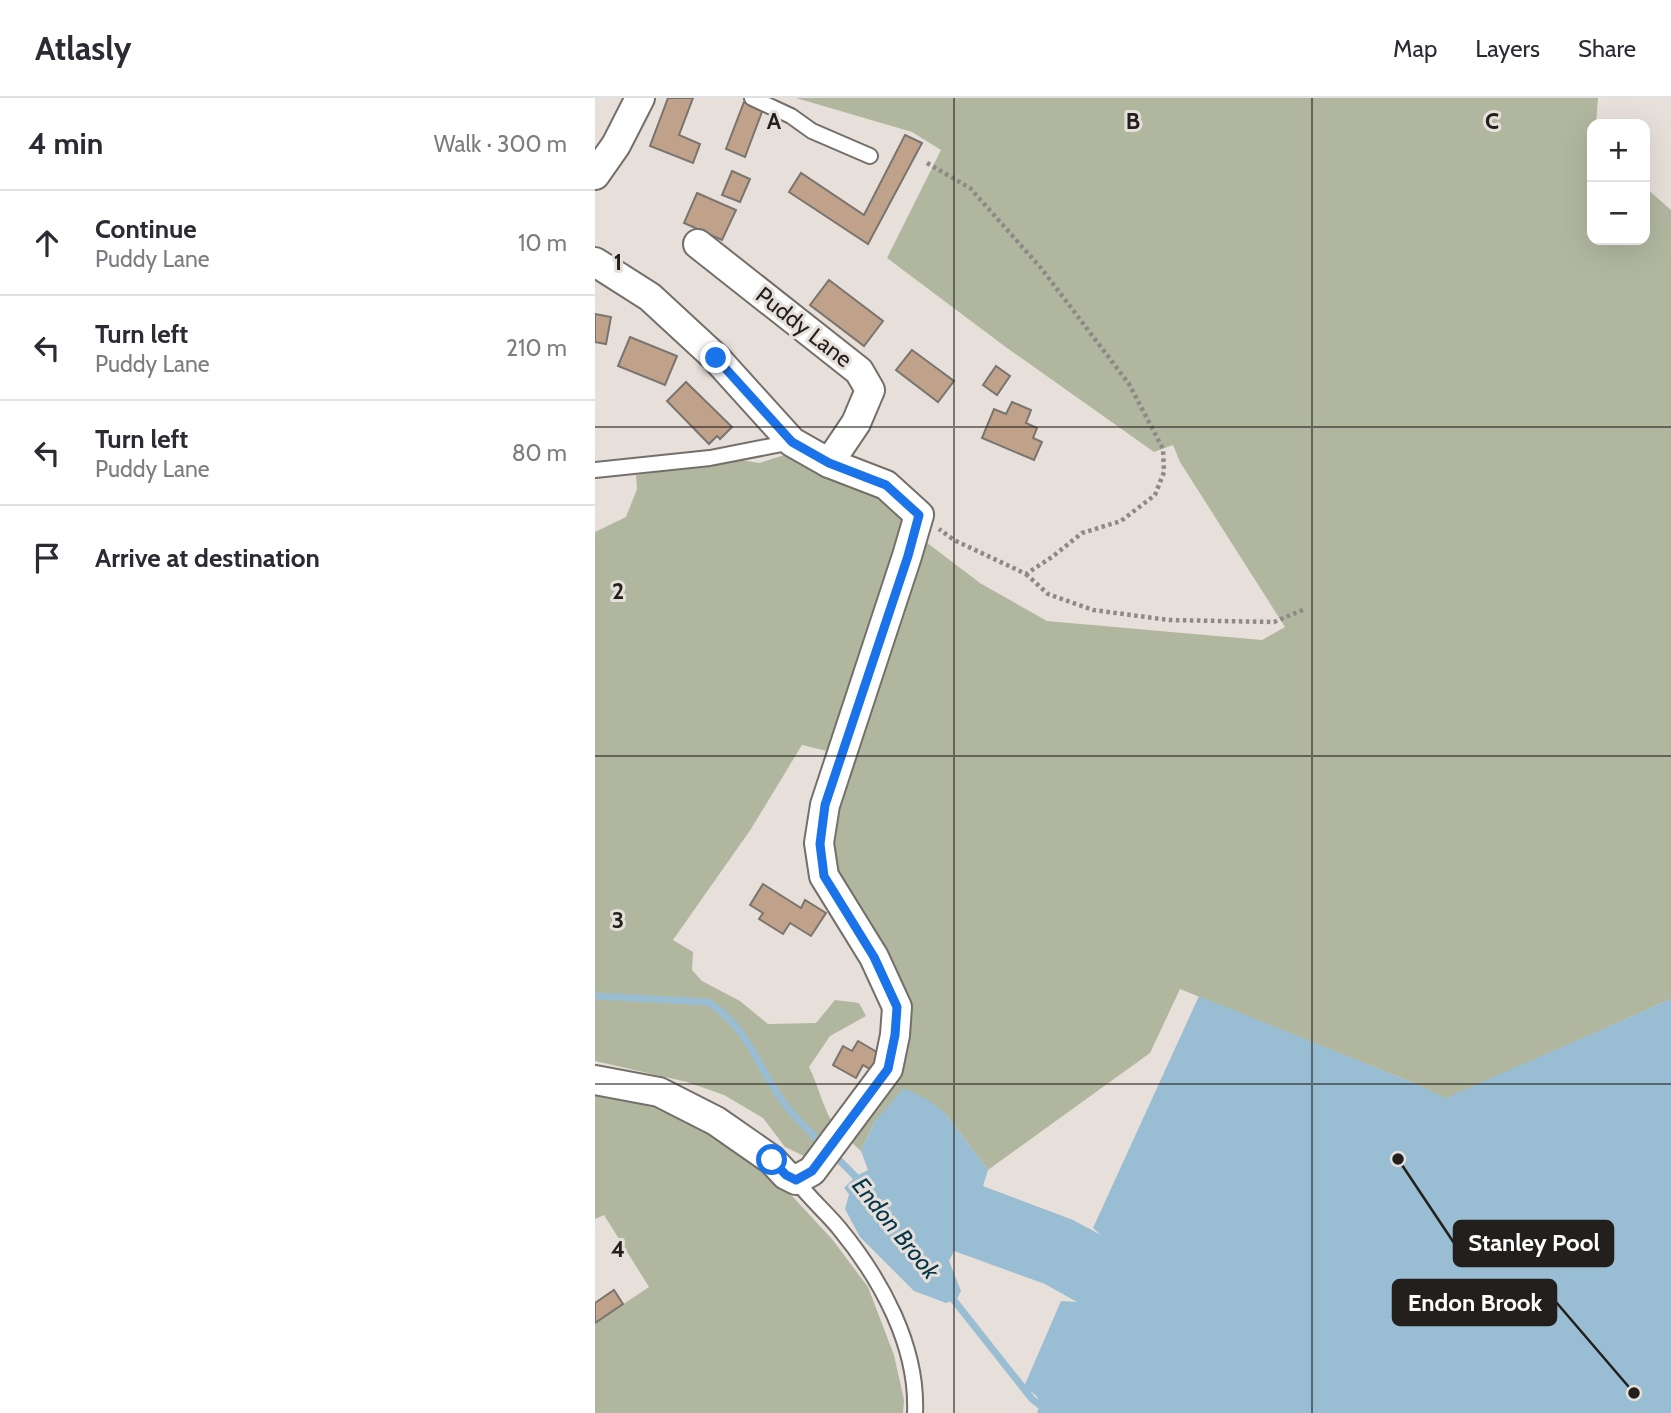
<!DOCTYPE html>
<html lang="en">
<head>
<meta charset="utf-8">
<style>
  body { margin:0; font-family:Cabin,sans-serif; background:#f7f7f7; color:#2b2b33 }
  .controls { position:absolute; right:21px; top:21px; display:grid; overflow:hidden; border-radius:14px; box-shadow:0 7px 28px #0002 }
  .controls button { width:63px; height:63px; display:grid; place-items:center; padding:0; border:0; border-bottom:2px solid #e1e1e2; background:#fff; color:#2b2b33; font:35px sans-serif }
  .stop { position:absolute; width:21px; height:21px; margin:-16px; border:5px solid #1a73e8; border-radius:50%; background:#fff }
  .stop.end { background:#1a73e8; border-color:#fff; box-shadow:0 2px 7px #0008 }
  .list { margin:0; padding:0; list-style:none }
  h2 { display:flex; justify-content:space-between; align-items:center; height:91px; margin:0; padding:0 28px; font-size:30px }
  h2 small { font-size:23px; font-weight:400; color:#7c7c81 }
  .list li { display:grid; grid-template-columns:46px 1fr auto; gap:21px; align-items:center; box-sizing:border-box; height:105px; padding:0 28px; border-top:2px solid #e1e1e2 }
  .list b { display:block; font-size:26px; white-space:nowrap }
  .list p { margin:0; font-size:23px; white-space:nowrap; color:#7c7c81 }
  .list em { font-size:23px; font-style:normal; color:#7c7c81 }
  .icon { flex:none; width:38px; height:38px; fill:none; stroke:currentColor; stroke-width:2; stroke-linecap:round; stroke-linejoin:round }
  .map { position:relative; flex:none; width:1076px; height:1315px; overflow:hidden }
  header { display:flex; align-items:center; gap:42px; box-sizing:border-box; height:98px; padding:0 35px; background:#fff; border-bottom:2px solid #e1e1e2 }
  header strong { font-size:33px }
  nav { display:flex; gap:38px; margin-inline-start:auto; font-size:24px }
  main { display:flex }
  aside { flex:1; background:#fff }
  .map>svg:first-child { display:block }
</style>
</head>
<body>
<header>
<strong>Atlasly</strong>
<nav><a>Map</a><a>Layers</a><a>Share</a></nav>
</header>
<main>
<aside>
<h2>4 min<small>Walk · 300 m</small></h2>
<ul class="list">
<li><svg class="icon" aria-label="ahead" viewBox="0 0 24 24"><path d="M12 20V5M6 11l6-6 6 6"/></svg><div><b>Continue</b><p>Puddy Lane</p></div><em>10 m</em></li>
<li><svg class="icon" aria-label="left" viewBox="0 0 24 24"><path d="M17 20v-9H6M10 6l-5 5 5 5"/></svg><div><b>Turn left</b><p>Puddy Lane</p></div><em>210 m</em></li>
<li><svg class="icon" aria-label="left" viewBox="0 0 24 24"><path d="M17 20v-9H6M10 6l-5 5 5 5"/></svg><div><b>Turn left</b><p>Puddy Lane</p></div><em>80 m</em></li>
<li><svg class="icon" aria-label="arrive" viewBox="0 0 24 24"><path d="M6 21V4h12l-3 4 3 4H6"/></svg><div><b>Arrive at destination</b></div></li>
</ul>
</aside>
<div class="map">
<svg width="1076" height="1315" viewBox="0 0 1076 1315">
  <rect width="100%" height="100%" fill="#e7e0da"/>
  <g fill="#b1b79f">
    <path d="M201,0H1003L1001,26H997V142H1050V89L1076,112V901L851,1001L821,986L585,891L555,955L393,1072L350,1015L280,1023L266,1053L251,1039L309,942L235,773L233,738L317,457L331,444L385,485L452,523L667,542L690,529L585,364L578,347L559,354L412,250L292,160L346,52L317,34Z"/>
    <path d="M196,355L250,378L302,409L308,429L300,464L262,561L232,653L207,647L156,731L78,842L98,854L97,872L107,883L145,903L173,926L221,925L240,902L264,905L271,918L235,938L214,969C223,987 227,1006 237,1024L223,1049L209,1058L190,1049L168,1020L129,997L92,984L0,963V434L31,419L42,391L41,377L146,362L164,365Z"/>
    <path d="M0,992L64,1006L114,1034L173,1072L237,1141L273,1189L299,1257L309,1302L308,1315H0V1225L54,1189L9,1117L0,1121Z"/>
  </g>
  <path fill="#99bdd2" d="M604,898L821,986L851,1000L1076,901V1315H442C448,1302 441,1294 428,1291L466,1203L482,1204L450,1186L359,1153L354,1163L366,1193L362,1201L351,1205L319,1193L265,1139L250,1111L254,1096L249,1090L261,1078L273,1072L266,1053L280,1023L309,990L332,1001L350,1015L393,1072L388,1088L478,1122L506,1137L498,1130Z"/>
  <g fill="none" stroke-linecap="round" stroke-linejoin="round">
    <g stroke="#99bdd2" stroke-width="7">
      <path d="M0,898L113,904C152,930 158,958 182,995C195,1015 212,1031 229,1048"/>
      <path d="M238,1056L267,1085"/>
      <path d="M354,1196L437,1301L455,1315"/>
    </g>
  </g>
  <g fill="#c0a28a" stroke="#7a746f" stroke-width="2">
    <path d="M73,0H98L84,37L105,46L98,65L55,48Z"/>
    <path d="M149,4L168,11L150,59L131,51Z"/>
    <path d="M310,37L327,45L273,146L194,94L206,75L269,117Z"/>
    <path d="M137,73L155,81L145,104L127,97Z"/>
    <path d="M102,95L141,112L127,142L89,125Z"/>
    <path d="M234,182L288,223L269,248L215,207Z"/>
    <path d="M0,216L16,219L11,246L0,244Z"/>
    <path d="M35,239L82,258L70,287L23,268Z"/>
    <path d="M317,252L359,283L343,304L301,272Z"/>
    <path d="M401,268L415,278L402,297L388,287Z"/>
    <path d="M91,284L137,329L125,341L122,338L114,346L72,303Z"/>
    <path d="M417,304L436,312L431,325L442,330L438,340L447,344L439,362L387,340L399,311L411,316Z"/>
    <path d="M168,786L206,810L210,802L231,815L216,838L195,825L188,836L164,821L168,815L155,807Z"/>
    <path d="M263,943L287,957L278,973L268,967L261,980L238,967L248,948L257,953Z"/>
    <path d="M19,1192L28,1206L0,1225V1205Z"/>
  </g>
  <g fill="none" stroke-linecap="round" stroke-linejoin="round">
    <defs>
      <g id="service">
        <path d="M157,0L196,18L217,33L275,58"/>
        <path d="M0,372L115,360L197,344"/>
        <path d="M201,1082C214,1100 230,1113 244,1130C286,1181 323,1248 320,1315"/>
      </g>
      <g id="minor">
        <path d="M0,77L21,47L45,0"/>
        <path d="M103,146L264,273L275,292L261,325L234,365"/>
        <path d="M0,164L55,199L121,260L197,344L234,365L291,387L324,417L312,458L230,707L224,745L229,778L279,859L302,909L300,937L293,971L217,1073L201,1082L191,1077L177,1062L121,1023L64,994L0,982"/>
      </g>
    </defs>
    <use href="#service" stroke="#756f6a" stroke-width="18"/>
    <use href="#minor" stroke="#756f6a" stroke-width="32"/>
    <g stroke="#8e8985" stroke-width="4.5" stroke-dasharray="3.5 3.5" stroke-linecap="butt">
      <path d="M332,65L375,90L446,170L534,286L568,351L569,374L560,397L526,423L487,435L457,459L431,476L359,442L344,431"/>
      <path d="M431,476L453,496L498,512L574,522L679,524L710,511"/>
    </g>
    <use href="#service" stroke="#fff" stroke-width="14"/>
    <use href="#minor" stroke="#fff" stroke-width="28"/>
  </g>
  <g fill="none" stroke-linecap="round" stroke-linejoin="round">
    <path stroke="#1a73e8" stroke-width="9" d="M121,260L197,344L234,365L291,387L324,417L313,458L230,707L225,746L229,778L279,859L302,909L300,937L293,971L217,1073L201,1082L191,1077L177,1062"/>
  </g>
  <path fill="none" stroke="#221f1d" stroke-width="2" stroke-opacity="0.55" d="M359,0V1315M717,0V1315M0,329H1076M0,658H1076M0,986H1076"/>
  <g text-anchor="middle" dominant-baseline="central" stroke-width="6" stroke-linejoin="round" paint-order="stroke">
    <g font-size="23" fill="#221f1d" stroke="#e7e0da">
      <text transform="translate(209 229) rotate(38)">Puddy Lane</text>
    </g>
    <g font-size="24" font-style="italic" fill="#02344b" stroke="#e7e0da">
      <text transform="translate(301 1130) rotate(51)">Endon Brook</text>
    </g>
  </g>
  <g font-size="23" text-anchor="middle" font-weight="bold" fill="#221f1d" stroke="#e7e0da" stroke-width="6" stroke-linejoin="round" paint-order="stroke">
    <text x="179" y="31">A</text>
    <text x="538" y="31">B</text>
    <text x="897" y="31">C</text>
    <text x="23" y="172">1</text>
    <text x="23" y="501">2</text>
    <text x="23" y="830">3</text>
    <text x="23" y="1159">4</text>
  </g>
  <path fill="none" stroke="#221f1d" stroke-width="2.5" d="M803 1061L859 1145M1039 1295L961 1204"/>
  <g fill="#221f1d" stroke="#e7e0da" stroke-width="2.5">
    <circle cx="803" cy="1061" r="7"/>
    <circle cx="1039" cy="1295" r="7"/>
  </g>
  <g fill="#221f1d" stroke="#221f1d" stroke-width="2.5">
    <rect x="859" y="1123" width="159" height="45" rx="7"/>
    <rect x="798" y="1182" width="163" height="45" rx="7"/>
  </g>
  <g font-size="24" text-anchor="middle" font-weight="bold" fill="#fff">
    <text x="939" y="1153">Stanley Pool</text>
    <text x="880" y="1213">Endon Brook</text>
  </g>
</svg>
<div class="controls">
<button>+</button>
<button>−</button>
</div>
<div class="stop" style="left:177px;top:1062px"></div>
<div class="stop end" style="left:121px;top:260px"></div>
</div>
</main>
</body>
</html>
